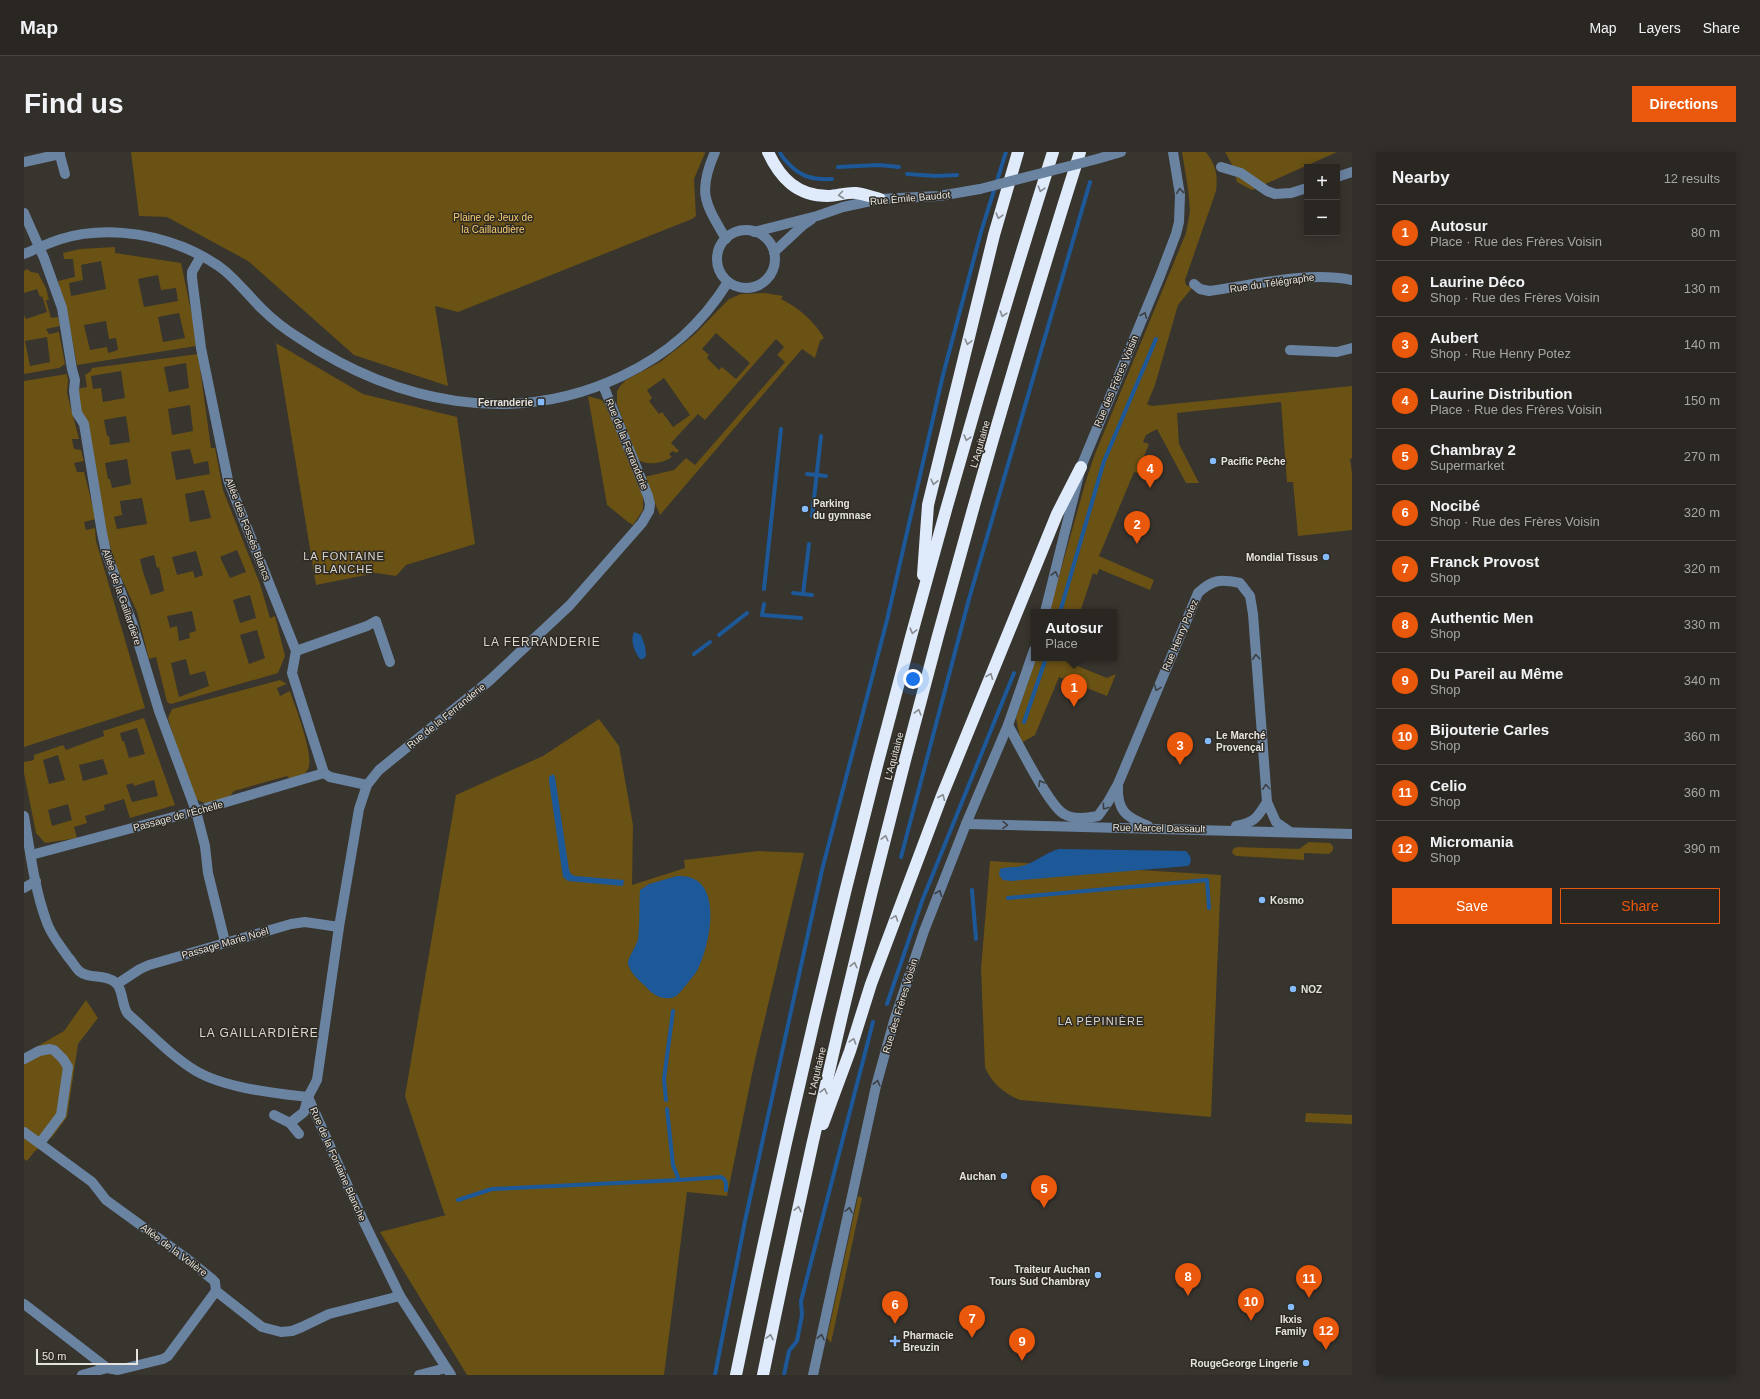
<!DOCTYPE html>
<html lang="en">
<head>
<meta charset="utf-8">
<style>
  body { margin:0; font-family:Helvetica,sans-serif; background:#322f2a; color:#f1f3f6 }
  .controls { position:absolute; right:12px; top:12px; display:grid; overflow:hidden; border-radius:0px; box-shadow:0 2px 10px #0003 }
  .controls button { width:36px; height:36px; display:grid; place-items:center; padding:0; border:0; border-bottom:1px solid #464440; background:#2a2722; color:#f1f3f6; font:20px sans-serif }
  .scale { position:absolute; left:12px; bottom:10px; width:102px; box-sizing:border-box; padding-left:4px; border:2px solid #e5e3df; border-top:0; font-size:11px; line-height:14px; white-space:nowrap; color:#e5e3df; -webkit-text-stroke:3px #2e2a24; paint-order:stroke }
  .you { position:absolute; left:889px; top:527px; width:14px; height:14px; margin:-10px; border:3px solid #fff; border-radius:50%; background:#1a73e8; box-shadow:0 0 0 6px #1a73e833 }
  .badge { display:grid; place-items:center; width:26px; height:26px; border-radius:50%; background:#ea580c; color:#fff; font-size:13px; font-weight:700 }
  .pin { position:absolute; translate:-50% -33px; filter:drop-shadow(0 1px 2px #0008) }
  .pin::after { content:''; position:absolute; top:21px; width:14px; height:12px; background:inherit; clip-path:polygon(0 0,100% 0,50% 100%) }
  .popup { position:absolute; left:1007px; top:457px; width:86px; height:52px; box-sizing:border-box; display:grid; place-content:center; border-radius:0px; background:#2a2722; filter:drop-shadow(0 1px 3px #0005); font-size:13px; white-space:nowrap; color:#a5a5a5 }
  .popup b { font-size:15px; color:#f1f3f6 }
  .popup::after { content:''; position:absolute; left:50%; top:100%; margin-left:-8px; border:8px solid transparent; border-top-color:#2a2722 }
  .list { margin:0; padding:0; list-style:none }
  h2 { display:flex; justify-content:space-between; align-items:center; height:52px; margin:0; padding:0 16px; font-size:17px }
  h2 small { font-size:13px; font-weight:400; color:#a5a5a5 }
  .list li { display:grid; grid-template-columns:26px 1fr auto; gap:12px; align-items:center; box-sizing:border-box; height:56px; padding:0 16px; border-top:1px solid #464440 }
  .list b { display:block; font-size:15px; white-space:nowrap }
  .list p { margin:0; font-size:13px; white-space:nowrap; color:#a5a5a5 }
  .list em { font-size:13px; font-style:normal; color:#a5a5a5 }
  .actions { display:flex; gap:8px; padding:12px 16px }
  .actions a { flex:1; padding:9px 0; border:1px solid #ea580c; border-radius:0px; text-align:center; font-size:14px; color:#ea580c }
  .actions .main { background:#ea580c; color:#fff }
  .map { position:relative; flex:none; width:1328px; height:1223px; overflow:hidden; border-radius:0px }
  header { display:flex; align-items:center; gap:24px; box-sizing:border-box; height:56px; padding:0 20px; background:#2a2722; border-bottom:1px solid #464440 }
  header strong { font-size:19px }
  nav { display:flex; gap:22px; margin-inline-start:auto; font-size:14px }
  .intro { display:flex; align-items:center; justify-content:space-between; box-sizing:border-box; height:96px; padding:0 24px }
  h1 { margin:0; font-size:28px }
  .button { padding:10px 18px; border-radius:0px; background:#ea580c; color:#fff; font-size:14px; font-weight:700 }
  main { display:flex; gap:24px; padding:0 24px }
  aside { flex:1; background:#2a2722; border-radius:0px; box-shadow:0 2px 10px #0003 }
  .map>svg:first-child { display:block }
</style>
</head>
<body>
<header>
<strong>Map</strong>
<nav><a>Map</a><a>Layers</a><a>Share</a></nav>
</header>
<div class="intro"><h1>Find us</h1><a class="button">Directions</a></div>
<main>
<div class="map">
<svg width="1328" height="1223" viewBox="0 0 1328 1223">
  <rect width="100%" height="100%" fill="#38342e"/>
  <g fill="#6a5114" fill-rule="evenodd">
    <path d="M107,0H681V1L670,27L672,64L668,67L434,160L411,154L424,234L330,203L224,109L143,65L115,64Z"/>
    <path d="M1158,0H1182C1192,14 1194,22 1192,39L1161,128L1162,133L1168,136L1154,153L1131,233L1123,252L1128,254L1328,234V306L1326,307L1328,321V378L1274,384L1269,330H1263L1257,250L1153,261L1155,292L1175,331H1162L1133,277L1122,283L1119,290L1125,292L1113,321L1110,320L1075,404L1130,428L1126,438L1075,417L1073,423L1069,421L1056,460H1025L1063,325L1071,302L1162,81L1166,59L1164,37Z"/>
    <path d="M1201,0H1313L1228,38L1213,30L1210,16Z"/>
    <path d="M91,95V101L157,111L169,168L172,194L53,213L43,160L34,129L51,125L49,107H40L39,101L56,97ZM77,109L82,137L47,144L45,131L59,128L57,113ZM134,123L137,138L152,136L154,149L120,155L114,127ZM155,161L161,186L139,190L134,165ZM82,169L85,187L92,186L94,198L84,201L83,195L66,198L60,173Z"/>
    <path d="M3,117L7,120L14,121L22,136L25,148H22L27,166L34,165L36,174L22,177L25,182L35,180L41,212L35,216L0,222V163L2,167L23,160L18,144L16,145L13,137L0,141V119ZM23,185L26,210L6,214L1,189Z"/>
    <path d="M741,141L759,144L757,147C775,156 790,169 800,186L796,189L791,206L778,197L636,363L620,325L650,318L662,306L671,313L761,210L753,203L760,195L752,187L681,268L674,262L647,291L655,299L652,301L649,299L645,302L648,305C640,311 620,315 613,306L593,252V239L597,233L602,228L636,210L654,196L671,182L705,147L717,142ZM692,181L726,211L712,227L698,215L695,218L683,206L685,203L678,197ZM640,226L666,263L649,275L638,260L635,262L625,249L628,246L623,238Z"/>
    <path d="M252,191L339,242L433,265L451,392L382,413L372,424L352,421L292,433Z"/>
    <path d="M174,202L187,296H191L199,338L236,432L246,466L251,464L261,504L254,521L147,552L143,550L132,505L125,507L113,460L92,414L84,387L57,259L54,237L63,235L61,223L67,219L68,216ZM162,211L165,236L145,240L140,215ZM97,219L101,246L79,250L77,236L69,237L67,224ZM166,253L169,279L148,283L144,257ZM102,264L106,290L86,293L85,284H83L80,268ZM166,297L170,312L184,309L186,322L152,328L147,300ZM103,307L107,332L88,336L86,327H84L81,311ZM180,338L187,366L166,370L161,342ZM118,346L123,372L93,377L90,365L98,363L96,349ZM213,398L222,420L206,426L196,405ZM172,399L179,423L171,426L169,419L153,423L148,405ZM130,403L133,416L135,415L140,439L127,443L119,420L116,407ZM226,443L232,466L216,471L209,448ZM168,459L172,479L165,481L166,486L155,489L153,474L146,476L143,464ZM233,478L241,506L225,512L216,483ZM162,507L166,523L181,519L185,534L155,545L147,511Z"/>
    <path d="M43,222L44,228L43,241L55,287H48L50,297L57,298L60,309L50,311L53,320H60L72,367L60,370L62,378L71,376L72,389L121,556L0,595V229Z"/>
    <path d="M564,244L578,248L582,254L619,345V358L609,373L604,370L583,353Z"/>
    <path d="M1012,506H1040L1039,508L1083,526L1092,522L1083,544L1035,525L1011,583L997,591L992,566Z"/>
    <path d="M256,528L263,532L253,536L256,544L266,539C271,554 291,605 284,617C281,624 272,625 266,627L263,624L210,639L206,644L183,652L173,648L161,624L144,566L148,557Z"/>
    <path d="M120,566L151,653L106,666L100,647L80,653L81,658L61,664L63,671L50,675L53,686L21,691L12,681L0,621V610L10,608V603L39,593L42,598L80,584L79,579ZM113,576L121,602L105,606L100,589H98L96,581ZM34,603L41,628L25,632L19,608ZM79,607L84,622L59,629L55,613ZM130,628L134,644L108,650L102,633L109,631L110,634ZM44,652L48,668L28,674L24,658Z"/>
    <path d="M575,567L595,594L609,673L608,733L661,716L660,708L734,699L780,701L731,908L703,1044L663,1040L640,1223H443L356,1080L422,1063L420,1061L381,944L432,643L519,604Z"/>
    <path d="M1285,690L1306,691L1309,694V698L1305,702L1280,701V708L1212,704L1208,701L1209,697L1213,695L1275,697Z"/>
    <path d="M966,709L1197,723L1187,965L996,948C981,942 967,931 961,915L957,817Z"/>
    <path d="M62,848L74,866L54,892L43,965L29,984L10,1000L3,1009L0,1007V902L40,879Z"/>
    <path d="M1282,961L1328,963V972L1281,970Z"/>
    <path d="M834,1044L838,1046L807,1191L803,1186Z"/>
  </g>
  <g fill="#1d5898">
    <path d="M610,480L617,483L621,494L622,504L619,507H616C610,499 606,489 610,480Z"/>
    <path d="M529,622L531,625L545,718L547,722L551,724L600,728L599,734L544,729L539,725L525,629V625Z"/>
    <path d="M1035,697L1162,699L1166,704L1167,710L1164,714L987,729L979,728L975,723L976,717C983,714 990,716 998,714C1011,711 1022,700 1035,697Z"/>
    <path d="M653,724C701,721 687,791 674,817C671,823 666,827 663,832C659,836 655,843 650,845C640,849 629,843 623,836C617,830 606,821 604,812C603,807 613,793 614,787C616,771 615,754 616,738L625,732Z"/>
  </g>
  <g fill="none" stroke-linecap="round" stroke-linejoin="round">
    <g stroke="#1d5898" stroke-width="4">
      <path d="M756,0C757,4 760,7 763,10C776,25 789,28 808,27"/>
      <path d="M814,15L855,13L875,15"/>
      <path d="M883,22L912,24L933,23"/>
      <path d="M783,322L802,324"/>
      <path d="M788,364L797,284"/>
      <path d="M740,437L757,277"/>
      <path d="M769,441L788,443"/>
      <path d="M779,442L785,392"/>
      <path d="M740,452L738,463L777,466"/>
      <path d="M1036,460L1080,309L1132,187"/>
      <path d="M695,483L723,461"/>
      <path d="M670,502L686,490"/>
      <path d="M1000,570L1022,506"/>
      <path d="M877,705L945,447L1066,30"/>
      <path d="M948,738L952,787"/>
      <path d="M984,746L1183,728L1185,756"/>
      <path d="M863,852L898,749L990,521"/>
      <path d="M642,948L640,927L649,859"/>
      <path d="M643,957L649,1013L655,1028L697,1025C703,1028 702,1032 702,1038"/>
      <path d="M434,1048L468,1037L655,1028"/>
      <path d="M691,1223L721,1069L798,718L863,468L919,223L957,80L982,0"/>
      <path d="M760,1223L765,1199L773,1189L778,1163L777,1149L849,870"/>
    </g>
    <g stroke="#6a83a1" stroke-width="10">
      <path d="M35,0L41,22"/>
      <path d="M691,0C673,41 681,51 702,87"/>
      <path d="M0,10L36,2"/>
      <path d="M1197,15L1217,21L1243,39L1251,42L1267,41L1283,36"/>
      <path d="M1313,25L1328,20"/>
      <path d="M0,61L20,106L38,156L48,217L51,228L50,239L53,261L60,272L78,381L82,400L109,473L135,559L172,659L181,694L184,721L201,790"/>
      <circle cx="722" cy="107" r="29"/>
      <path d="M730,80L793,64L819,55L856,47L915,44L956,37"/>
      <path d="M750,100L778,74L788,67"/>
      <path d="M0,102C12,97 24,91 37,87C76,75 122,80 159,95C173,101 189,109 201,119C214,130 225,144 237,156C248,167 262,178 275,186C372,251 489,276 598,224C644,202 677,173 704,130"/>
      <path d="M177,104L168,120V126L177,196L204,328L272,499L268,521L300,621"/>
      <path d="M1170,132L1176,137L1185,139C1231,133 1283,119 1328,128"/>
      <path d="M1266,198L1313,200L1328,196"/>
      <path d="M1021,460L1057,315L1136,124L1152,82L1155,70L1156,43L1149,0"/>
      <path d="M272,499L343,474L352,469L366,510"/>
      <path d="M984,573C994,591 1025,654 1040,662C1050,668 1063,666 1074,664L1084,650L1094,632L1174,441C1189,427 1197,427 1216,431L1226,444L1229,462L1243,650L1252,670L1265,679"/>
      <path d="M300,621L306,625L343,633"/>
      <path d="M1094,634C1093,659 1102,665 1124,674"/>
      <path d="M0,664C6,698 10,735 22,768C26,782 36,793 44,805C48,809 51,815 55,819C65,828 81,821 92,831C100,839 97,853 104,862C126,881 147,904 172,919C201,936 250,941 284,945"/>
      <path d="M942,672L1328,682"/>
      <path d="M1212,674C1231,670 1233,666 1243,650"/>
      <path d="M7,703L172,659L300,621"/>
      <path d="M0,736L12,729"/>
      <path d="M93,832L116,817L125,813L267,772L281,770L315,775"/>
      <path d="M0,907L15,899L26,897L30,898L39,907L44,915L37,963L16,991"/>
      <path d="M284,945L340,1070L376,1144L427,1223"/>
      <path d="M250,963L266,971L275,982"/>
      <path d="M266,971L280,960L284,945L293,928L315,775L335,657L343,633L355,618L465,529L546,453L618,371L625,359L626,352L624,344L579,233"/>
      <path d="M0,980L68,1030L82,1048L162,1106L188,1127L191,1130L192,1139L238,1175L257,1180L268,1179L278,1175L305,1162L376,1144"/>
      <path d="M0,1152L83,1216L94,1218L139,1207L144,1204L192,1139"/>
      <path d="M58,1223L83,1216"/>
      <path d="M395,1223L422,1216"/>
      <path d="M789,1223L852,934L870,869L900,779L942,672L984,573L1010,498"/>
    </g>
    <g stroke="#dfebfa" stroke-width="12">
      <path d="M744,0C756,26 773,44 804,44C813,44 823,40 832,41C840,42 848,45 856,47"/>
      <path d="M899,423L904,353L970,83L994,0"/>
      <path d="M799,972L826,899L847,832L917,646L1033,362L1057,315"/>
      <path d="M712,1223C797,810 902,401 1029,0"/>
      <path d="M739,1223C823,810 929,401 1056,0"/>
    </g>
    <path stroke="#6a83a1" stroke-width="10" d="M956,37L1073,7L1097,0"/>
  </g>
  <defs><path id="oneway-chevron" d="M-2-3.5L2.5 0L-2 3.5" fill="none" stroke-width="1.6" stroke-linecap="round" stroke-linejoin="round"/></defs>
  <g stroke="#868a8f">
    <use href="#oneway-chevron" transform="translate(1017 37) rotate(107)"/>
    <use href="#oneway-chevron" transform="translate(817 43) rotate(173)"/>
    <use href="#oneway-chevron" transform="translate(975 64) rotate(106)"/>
    <use href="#oneway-chevron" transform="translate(979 162) rotate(107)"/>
    <use href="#oneway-chevron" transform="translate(944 190) rotate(104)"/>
    <use href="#oneway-chevron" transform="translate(943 286) rotate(106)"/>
    <use href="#oneway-chevron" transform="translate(910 330) rotate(103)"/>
    <use href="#oneway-chevron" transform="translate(889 479) rotate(105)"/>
    <use href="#oneway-chevron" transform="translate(966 524) rotate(-68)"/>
    <use href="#oneway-chevron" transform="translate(894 560) rotate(-75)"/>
    <use href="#oneway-chevron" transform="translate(918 645) rotate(-68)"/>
    <use href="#oneway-chevron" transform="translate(861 686) rotate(-76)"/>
    <use href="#oneway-chevron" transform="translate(871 766) rotate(-70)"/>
    <use href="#oneway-chevron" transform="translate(830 813) rotate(-76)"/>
    <use href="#oneway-chevron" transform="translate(829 889) rotate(-73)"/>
    <use href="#oneway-chevron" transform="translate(800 939) rotate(-77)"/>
    <use href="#oneway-chevron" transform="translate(774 1057) rotate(-77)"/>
    <use href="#oneway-chevron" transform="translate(746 1185) rotate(-78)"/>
  </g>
  <g stroke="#3d4043">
    <use href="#oneway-chevron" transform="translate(1156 39) rotate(-96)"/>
    <use href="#oneway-chevron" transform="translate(1120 163) rotate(-67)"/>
    <use href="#oneway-chevron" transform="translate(1031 422) rotate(-76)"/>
    <use href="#oneway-chevron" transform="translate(1232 505) rotate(-94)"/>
    <use href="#oneway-chevron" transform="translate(1133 536) rotate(112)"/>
    <use href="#oneway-chevron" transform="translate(1017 631) rotate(-119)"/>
    <use href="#oneway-chevron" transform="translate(1242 635) rotate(-94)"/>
    <use href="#oneway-chevron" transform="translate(1081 655) rotate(126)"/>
    <use href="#oneway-chevron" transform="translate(981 673) rotate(1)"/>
    <use href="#oneway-chevron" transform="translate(915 741) rotate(-68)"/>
    <use href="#oneway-chevron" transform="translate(853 931) rotate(-76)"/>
    <use href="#oneway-chevron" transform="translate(825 1058) rotate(-78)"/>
    <use href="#oneway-chevron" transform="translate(797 1185) rotate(-78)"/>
  </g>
  <g fill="#86bbfb" stroke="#2e2a24" stroke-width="1.5">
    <rect x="513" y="246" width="8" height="8" rx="2"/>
    <circle cx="1189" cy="309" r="4"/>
    <circle cx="781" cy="357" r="4"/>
    <circle cx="1302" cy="405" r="4"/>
    <circle cx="1184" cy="589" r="4"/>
    <circle cx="1238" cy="748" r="4"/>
    <circle cx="1269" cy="837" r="4"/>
    <circle cx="980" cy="1024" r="4"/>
    <circle cx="1074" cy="1123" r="4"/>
    <circle cx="1267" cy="1155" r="4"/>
    <path d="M869 1183h4v4h4v4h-4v4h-4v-4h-4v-4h4z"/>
    <circle cx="1282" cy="1211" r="4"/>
  </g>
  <g text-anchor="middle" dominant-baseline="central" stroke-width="3" stroke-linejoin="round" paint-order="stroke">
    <g font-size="10" fill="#e5e3df" stroke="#2e2a24">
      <text transform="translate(886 46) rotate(-5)">Rue Émile Baudot</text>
      <text transform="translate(1248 131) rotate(-8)">Rue du Télégraphe</text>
      <text transform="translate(1092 229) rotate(-67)">Rue des Frères Voisin</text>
      <text transform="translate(603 292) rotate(68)">Rue de la Ferranderie</text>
      <text transform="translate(956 292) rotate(-74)">L'Aquitaine</text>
      <text transform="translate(224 377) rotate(69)">Allée des Fossés Blancs</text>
      <text transform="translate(98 445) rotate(71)">Allée de la Gaillardière</text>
      <text transform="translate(1156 483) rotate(-67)">Rue Henry Potez</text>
      <text transform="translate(422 564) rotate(-39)">Rue de la Ferranderie</text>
      <text transform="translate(870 604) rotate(-75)">L'Aquitaine</text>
      <text transform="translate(154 664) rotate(-15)">Passage de l'Échelle</text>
      <text transform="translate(1135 676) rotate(1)">Rue Marcel Dassault</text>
      <text transform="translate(201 791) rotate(-16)">Passage Marie Noël</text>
      <text transform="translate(876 854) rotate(-73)">Rue des Frères Voisin</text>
      <text transform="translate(793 919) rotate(-77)">L'Aquitaine</text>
      <text transform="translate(314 1012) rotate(66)">Rue de la Fontaine Blanche</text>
      <text transform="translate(150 1098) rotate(37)">Allée de la Volière</text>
    </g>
    <g font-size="10" fill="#f9cd72" stroke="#2e2a24">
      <text x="469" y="65">Plaine de Jeux de<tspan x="469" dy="12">la Caillaudière</tspan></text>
    </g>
    <g font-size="10" font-weight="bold" fill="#e5e3df" stroke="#2e2a24" text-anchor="start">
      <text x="509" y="250" text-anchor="end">Ferranderie</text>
      <text x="1197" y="309">Pacific Pêche</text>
      <text x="789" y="351">Parking<tspan x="789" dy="12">du gymnase</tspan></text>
      <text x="1294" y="405" text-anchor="end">Mondial Tissus</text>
      <text x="1192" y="583">Le Marché<tspan x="1192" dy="12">Provençal</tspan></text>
      <text x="1246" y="748">Kosmo</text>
      <text x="1277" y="837">NOZ</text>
      <text x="972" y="1024" text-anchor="end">Auchan</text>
      <text x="1066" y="1117" text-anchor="end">Traiteur Auchan<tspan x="1066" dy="12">Tours Sud Chambray</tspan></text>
      <text x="1267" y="1167" text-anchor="middle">Ikxis<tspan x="1267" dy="12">Family</tspan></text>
      <text x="879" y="1183">Pharmacie<tspan x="879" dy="12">Breuzin</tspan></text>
      <text x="1274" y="1211" text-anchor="end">RougeGeorge Lingerie</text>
    </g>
    <g font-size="11" letter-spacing="1" fill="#dad6cd" stroke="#2e2a24">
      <text x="320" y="404">LA FONTAINE<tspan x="320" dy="13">BLANCHE</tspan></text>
      <text x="1077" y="869">LA PÉPINIÈRE</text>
    </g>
    <g font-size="12" letter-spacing="1" fill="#dad6cd" stroke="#2e2a24">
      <text x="518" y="490">LA FERRANDERIE</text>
      <text x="235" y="881">LA GAILLARDIÈRE</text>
    </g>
  </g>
</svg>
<div class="controls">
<button>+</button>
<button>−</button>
</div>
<div class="scale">50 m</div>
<div class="you"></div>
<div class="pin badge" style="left:1050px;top:555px">1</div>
<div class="popup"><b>Autosur</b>Place</div>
<div class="pin badge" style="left:1113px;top:392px">2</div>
<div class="pin badge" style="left:1156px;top:613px">3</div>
<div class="pin badge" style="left:1126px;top:336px">4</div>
<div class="pin badge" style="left:1020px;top:1056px">5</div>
<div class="pin badge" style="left:871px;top:1172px">6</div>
<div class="pin badge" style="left:948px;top:1186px">7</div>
<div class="pin badge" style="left:1164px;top:1144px">8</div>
<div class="pin badge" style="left:998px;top:1209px">9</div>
<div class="pin badge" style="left:1227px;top:1169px">10</div>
<div class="pin badge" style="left:1285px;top:1146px">11</div>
<div class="pin badge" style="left:1302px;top:1198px">12</div>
</div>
<aside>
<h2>Nearby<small>12 results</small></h2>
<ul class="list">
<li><span class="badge">1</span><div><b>Autosur</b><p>Place · Rue des Frères Voisin</p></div><em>80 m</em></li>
<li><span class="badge">2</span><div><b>Laurine Déco</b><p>Shop · Rue des Frères Voisin</p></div><em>130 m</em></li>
<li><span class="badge">3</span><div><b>Aubert</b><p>Shop · Rue Henry Potez</p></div><em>140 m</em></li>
<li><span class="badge">4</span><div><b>Laurine Distribution</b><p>Place · Rue des Frères Voisin</p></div><em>150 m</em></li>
<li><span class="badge">5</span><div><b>Chambray 2</b><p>Supermarket</p></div><em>270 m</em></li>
<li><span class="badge">6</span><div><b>Nocibé</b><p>Shop · Rue des Frères Voisin</p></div><em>320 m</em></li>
<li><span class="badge">7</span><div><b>Franck Provost</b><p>Shop</p></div><em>320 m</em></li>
<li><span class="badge">8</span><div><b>Authentic Men</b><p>Shop</p></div><em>330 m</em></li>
<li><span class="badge">9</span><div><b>Du Pareil au Même</b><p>Shop</p></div><em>340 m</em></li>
<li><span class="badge">10</span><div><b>Bijouterie Carles</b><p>Shop</p></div><em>360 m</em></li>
<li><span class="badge">11</span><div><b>Celio</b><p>Shop</p></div><em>360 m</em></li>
<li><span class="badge">12</span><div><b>Micromania</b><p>Shop</p></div><em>390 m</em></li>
</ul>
<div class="actions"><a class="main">Save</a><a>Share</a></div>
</aside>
</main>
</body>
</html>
